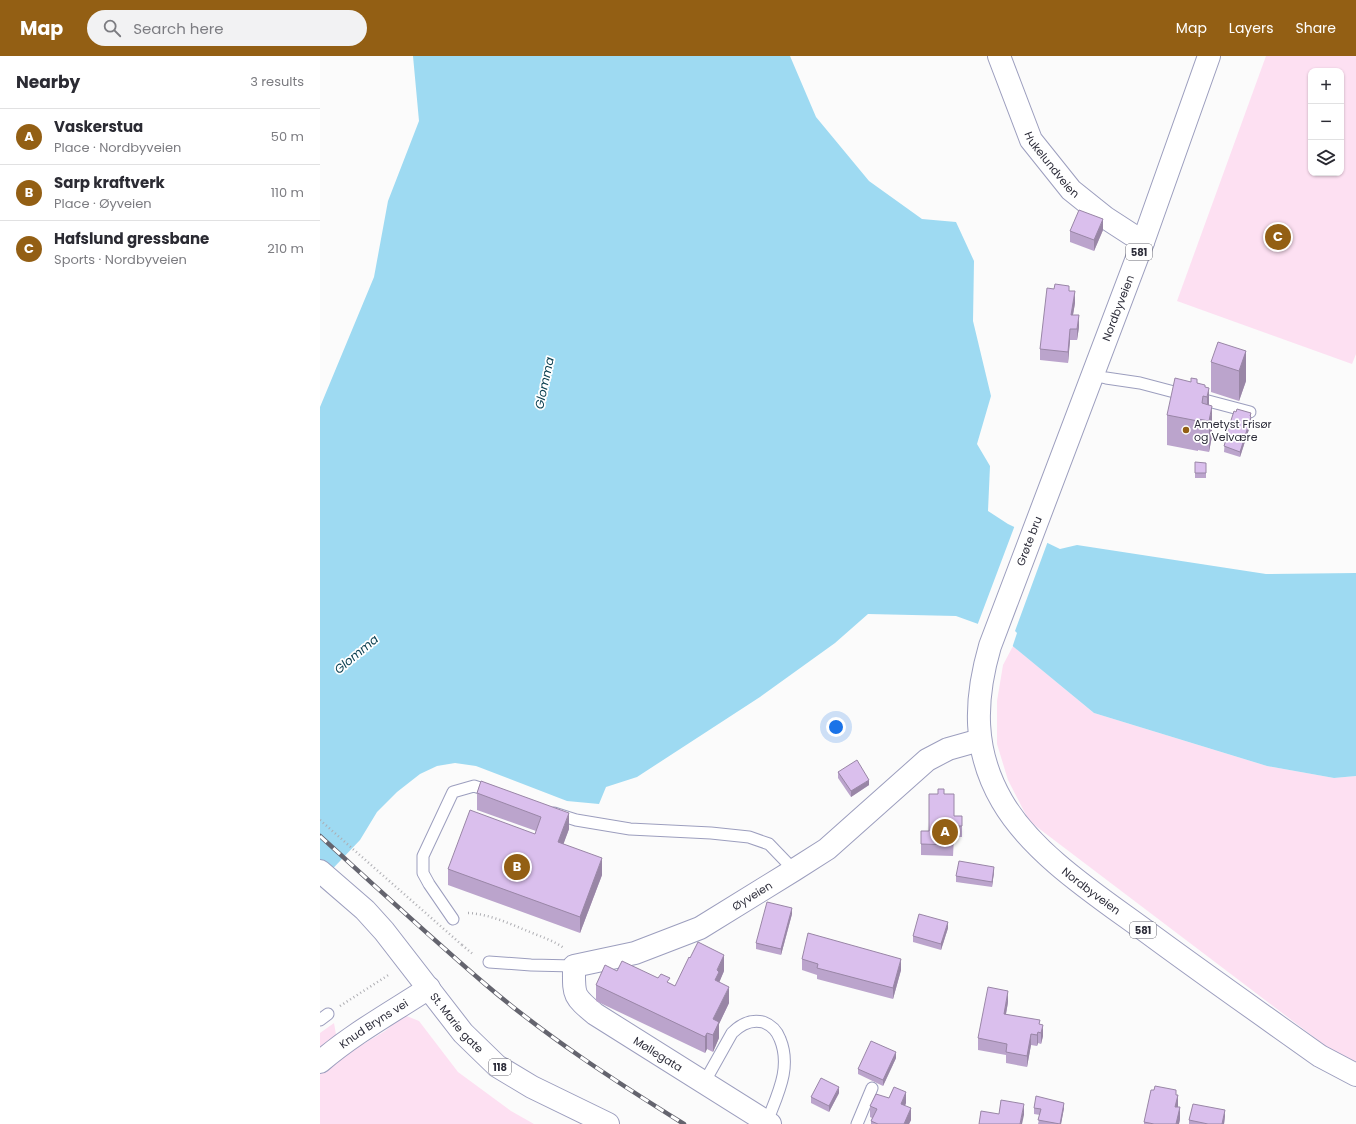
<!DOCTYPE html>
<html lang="en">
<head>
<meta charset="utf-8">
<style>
  body { margin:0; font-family:Poppins,sans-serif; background:#f2f2f3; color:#2b2b33 }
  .controls { position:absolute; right:12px; top:12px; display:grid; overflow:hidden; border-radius:8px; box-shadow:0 1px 3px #0004 }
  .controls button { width:36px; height:36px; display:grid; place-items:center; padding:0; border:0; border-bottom:1px solid #e1e1e2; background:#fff; color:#2b2b33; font:20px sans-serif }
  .you { position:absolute; left:516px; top:671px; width:14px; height:14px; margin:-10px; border:3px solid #fff; border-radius:50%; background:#1a73e8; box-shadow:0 0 0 6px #1a73e833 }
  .badge { display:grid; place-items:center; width:26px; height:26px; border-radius:50%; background:#935f14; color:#fff; font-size:13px; font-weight:700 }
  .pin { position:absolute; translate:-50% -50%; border:2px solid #fff; box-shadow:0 1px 4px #0006 }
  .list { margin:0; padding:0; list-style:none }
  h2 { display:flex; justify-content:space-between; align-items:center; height:52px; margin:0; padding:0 16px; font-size:17px }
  h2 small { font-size:13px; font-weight:400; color:#7c7c81 }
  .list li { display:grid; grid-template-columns:26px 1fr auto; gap:12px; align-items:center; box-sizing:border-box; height:56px; padding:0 16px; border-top:1px solid #e1e1e2 }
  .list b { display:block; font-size:15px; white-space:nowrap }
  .list p { margin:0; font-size:13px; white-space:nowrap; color:#7c7c81 }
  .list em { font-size:13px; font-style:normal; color:#7c7c81 }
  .icon { flex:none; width:22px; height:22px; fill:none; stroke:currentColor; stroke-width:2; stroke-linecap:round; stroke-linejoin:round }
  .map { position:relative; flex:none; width:1036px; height:1068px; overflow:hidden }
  header { display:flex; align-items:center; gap:24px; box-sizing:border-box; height:56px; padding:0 20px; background:#935f14; color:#fff }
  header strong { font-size:19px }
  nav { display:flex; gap:22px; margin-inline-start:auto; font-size:14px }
  .search { width:280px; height:36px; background:#f2f2f3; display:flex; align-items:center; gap:10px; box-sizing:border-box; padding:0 14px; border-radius:22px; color:#7c7c81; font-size:15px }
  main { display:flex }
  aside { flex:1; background:#fff }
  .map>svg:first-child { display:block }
</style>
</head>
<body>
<header>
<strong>Map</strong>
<div class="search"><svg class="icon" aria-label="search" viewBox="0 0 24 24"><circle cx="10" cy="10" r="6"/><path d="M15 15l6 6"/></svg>Search here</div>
<nav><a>Map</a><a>Layers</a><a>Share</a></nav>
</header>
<main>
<aside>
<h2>Nearby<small>3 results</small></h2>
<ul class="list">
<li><span class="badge">A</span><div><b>Vaskerstua</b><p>Place · Nordbyveien</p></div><em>50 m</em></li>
<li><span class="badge">B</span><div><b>Sarp kraftverk</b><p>Place · Øyveien</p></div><em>110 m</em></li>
<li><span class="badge">C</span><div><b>Hafslund gressbane</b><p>Sports · Nordbyveien</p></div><em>210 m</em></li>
</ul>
</aside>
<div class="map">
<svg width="1036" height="1068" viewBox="0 0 1036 1068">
  <rect width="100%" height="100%" fill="#fbfbfb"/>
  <g fill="#fde0f2" fill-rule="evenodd">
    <path d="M946,0H1036V298L1032,308L857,245ZM991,15H1021V117H991Z"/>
    <path d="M693,590L774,657L947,710L1014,722L1036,720V1007L1011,994L709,765L688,724L677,688V645L683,609Z"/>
    <path d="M84,959L99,965L138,1016L191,1055L214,1068H0V977L14,967L20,1002L65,975Z"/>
  </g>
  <path fill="#9edaf2" d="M93,0H470L496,61L549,125L602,163L636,166L654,205L653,265L671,340L657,388L670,410L668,455L688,468L740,493L757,489L946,518L1036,517V720L1014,722L947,710L774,657L672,573L636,560L548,558L515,587L440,641L317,721L286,731L279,748L247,745L156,710L135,707L117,710L100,718L77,736L57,756L40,784L0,826V351L54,221L68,145L99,65Z"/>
  <path fill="#fbfbfb" d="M695,469L728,485L695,575L697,577L692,592L671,575L657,570Z"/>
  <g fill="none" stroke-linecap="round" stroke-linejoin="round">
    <defs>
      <g id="service">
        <path d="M773,319L786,322L820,327L930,356"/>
        <path d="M234,757L256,764L310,773L391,777L429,781L449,788L474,814"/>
        <path d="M133,863L109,828L103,817V800L133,736L154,730L172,736"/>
        <path d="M169,906L211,909L254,910"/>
        <path d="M0,964L8,958"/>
        <path d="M384,1027L412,977C420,969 431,963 443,966C451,969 457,975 460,983C472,1012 457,1039 447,1066"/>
        <path d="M537,1068L552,1032"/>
      </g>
      <g id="minor">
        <path id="s1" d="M679,0L711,84L751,134L786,162L823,186"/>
        <path id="s2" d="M0,1006C34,977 72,956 109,932"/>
        <path id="s3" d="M450,1068L275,958C252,939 254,939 254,910L315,897L380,872L474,814L507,793L607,704L628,693L660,684"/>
      </g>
      <g id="primary">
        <path id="s4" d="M889,0L823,186L670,590C654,645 653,695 682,745C712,797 775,838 823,873C881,916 941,958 1000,1000L1036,1019"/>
        <path id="s5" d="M0,815L45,854L64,875L143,977L177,1010L212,1031L288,1068"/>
      </g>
    </defs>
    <use href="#service" stroke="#9c9ebe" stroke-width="13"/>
    <use href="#minor" stroke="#9c9ebe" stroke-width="24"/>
    <use href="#primary" stroke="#9c9ebe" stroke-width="24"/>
    <g stroke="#adadb2" stroke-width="2.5" stroke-dasharray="1 3" stroke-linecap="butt">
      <path d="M148,857C170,858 190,868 210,876C222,881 234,885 244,892"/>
      <path d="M142,889L154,899"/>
      <path d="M20,950L70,918"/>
    </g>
    <use href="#service" stroke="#fff" stroke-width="11"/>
    <use href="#minor" stroke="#fff" stroke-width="22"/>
    <use href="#primary" stroke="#fff" stroke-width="22"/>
    <defs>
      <path id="rail" d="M0,780C55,830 109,880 165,928C227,981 295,1025 364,1068"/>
    </defs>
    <use href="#rail" stroke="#64646e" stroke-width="4.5"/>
    <use href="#rail" stroke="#fff" stroke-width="3" stroke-dasharray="9" stroke-linecap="butt"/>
    <path stroke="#adadb2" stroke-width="2.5" stroke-dasharray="1 3" stroke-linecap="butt" d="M0,764L142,889"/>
  </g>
  <g fill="#bba4cc">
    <path d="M783,174L774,195L750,186V175Z"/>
    <path d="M749,235L755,247L753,259L759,271L757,284H750L748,307L720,304V293Z"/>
    <path d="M926,295V325L919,345L891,336V306Z"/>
    <path d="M877,327L885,331L889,349L892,380L889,396L878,394V395L847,389V359Z"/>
    <path d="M916,356L931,361V367L920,401L904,396L905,383Z"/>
    <path d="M886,407V422H875V417Z"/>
    <path d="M518,716L549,729L531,741L518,722Z"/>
    <path d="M161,725L249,773L243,788L282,819L260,877L128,829V813L215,778L216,775L157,754V737Z"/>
    <path d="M624,738L634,760H642V781H634L633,800L601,799V775H609Z"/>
    <path d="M674,816L672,831L636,826V820Z"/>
    <path d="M472,858L461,899L436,893V887Z"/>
    <path d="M628,872L621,894L593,886V880Z"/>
    <path d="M482,903L581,914L573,943L497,923V919L482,914Z"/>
    <path d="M297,915L350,927L355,930L404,915L399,926L409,947L399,968V982L393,996L387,993L385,997L276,945V929Z"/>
    <path d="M688,946L686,958L720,969L723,980L721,988L718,987L717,990L711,989L707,1011L686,1007V999L658,994V982Z"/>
    <path d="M576,1002L563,1030L538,1018V1013Z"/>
    <path d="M519,1037L509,1056L491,1047V1041Z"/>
    <path d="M856,1039L860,1063L859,1068H824V1066Z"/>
    <path d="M569,1042L586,1047L585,1050L591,1064L589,1068H551V1065L552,1062L550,1061V1050Z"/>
    <path d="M714,1052H744L741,1068H718L720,1059L714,1058Z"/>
    <path d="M905,1060L904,1068H869V1064Z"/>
  </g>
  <g fill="#9986a6">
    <path d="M783,163V174L774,195V184Z"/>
    <path d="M755,235V247L751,270V259Z"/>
    <path d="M759,259V271L757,284V273Z"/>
    <path d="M750,273V284L748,307V296Z"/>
    <path d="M926,295V325L919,345V315Z"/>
    <path d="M889,332V363L887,365V341Z"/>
    <path d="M892,350V380L889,396V365Z"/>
    <path d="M931,357V367L920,401V396Z"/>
    <path d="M549,724V729L531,741V735Z"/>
    <path d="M249,757V773L238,803V786Z"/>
    <path d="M282,802V819L260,877V861Z"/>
    <path d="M674,811V816L672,831V826Z"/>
    <path d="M472,852V858L461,899V893Z"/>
    <path d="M628,866V872L621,894V888Z"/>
    <path d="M404,899V915L399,927L395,924L397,914Z"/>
    <path d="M581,903V914L573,943V932Z"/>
    <path d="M409,931V947L399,968V982L393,996V963Z"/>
    <path d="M688,935V946L684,969V958Z"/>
    <path d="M723,969V980L721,988V977Z"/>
    <path d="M718,976V987L717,990V979Z"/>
    <path d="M387,977V993L385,997V981Z"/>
    <path d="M711,978V989L707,1011V1000Z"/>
    <path d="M576,996V1002L563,1030V1024Z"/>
    <path d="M519,1031V1037L509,1056V1050Z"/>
    <path d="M856,1034V1045L858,1039V1050L855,1062L856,1039Z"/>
    <path d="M586,1036V1047L581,1059V1048Z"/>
    <path d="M744,1047V1052L741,1068H740Z"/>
    <path d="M704,1048V1059L702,1068H700Z"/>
    <path d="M860,1051V1063L859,1068H856Z"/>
    <path d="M591,1052V1064L589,1068H584Z"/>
    <path d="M905,1054V1060L904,1068H902Z"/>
  </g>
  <g fill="#dabfed" stroke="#9986a6">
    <path d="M759,154L783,163L774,184L750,175Z"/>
    <path d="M735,228L749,230V235H755L751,259H759L757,273H750L748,296L720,293L727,232L734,233Z"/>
    <path d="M898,286L926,295L919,315L891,306Z"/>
    <path d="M855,322L871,326V322L877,323V327L885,329V331L889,332L887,341L883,340L882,347L892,350L889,365L878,363V365L847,359Z"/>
    <path d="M917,353L931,357L930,360L931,361L920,396L904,390L906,384L905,383L914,355L916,356Z"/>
    <path d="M875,406L886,407V417H875Z"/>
    <path d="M537,704L549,724L531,735L518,716Z"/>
    <path d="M161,725L249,757L238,786L282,802L260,861L128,813L150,754L215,778L221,761L157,737Z"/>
    <path d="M618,733H624V738H634V760H642V770H634L633,789L601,788V775H609V738H618Z"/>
    <path d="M639,805L674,811L672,826L636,820Z"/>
    <path d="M447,846L472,852L461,893L436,887Z"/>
    <path d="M599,858L628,866L621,888L593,880Z"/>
    <path d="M488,877L581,903L573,932L497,912L498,908L482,903Z"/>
    <path d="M378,886L404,899L397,914L399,916L395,924L409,931L393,963L399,966L393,979L387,977L385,981L276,929L285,909L297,915L302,905L338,922L341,918L350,922L347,926L355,930L369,901L370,902Z"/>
    <path d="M668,931L688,935L684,958L720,964L719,968L723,969L721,977L718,976L717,979L711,978L707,1000L686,996L687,988L658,982Z"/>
    <path d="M551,985L576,996L563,1024L538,1013Z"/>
    <path d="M501,1022L519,1031L509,1050L491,1041Z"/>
    <path d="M835,1030L856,1034V1039H858L855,1051H860L856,1068H834L824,1066L831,1034H834Z"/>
    <path d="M574,1031L586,1036L581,1048L591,1052L584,1068H558L551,1065L557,1053L550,1050L556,1038L569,1042Z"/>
    <path d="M716,1040L744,1047L740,1068L718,1064L721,1053L714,1052Z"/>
    <path d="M681,1044L704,1048L700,1068H659L661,1055L679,1058Z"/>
    <path d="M873,1048L905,1054L902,1068H888L869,1064Z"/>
  </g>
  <circle fill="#935f14" stroke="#fff" stroke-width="1.5" cx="866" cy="374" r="4"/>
  <g text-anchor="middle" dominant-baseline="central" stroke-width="3.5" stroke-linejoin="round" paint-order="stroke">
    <g fill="#fff" stroke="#6b6b74" stroke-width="1">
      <rect x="806" y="188" width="26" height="16" rx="3"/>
      <rect x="810" y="866" width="26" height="16" rx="3"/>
      <rect x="169" y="1003" width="22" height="16" rx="3"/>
    </g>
    <g font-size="10" font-weight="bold" fill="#2c2c39">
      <text x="819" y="196">581</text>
      <text x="823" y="874">581</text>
      <text x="180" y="1011">118</text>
    </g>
    <g font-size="11" fill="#2c2c39" stroke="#fff">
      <text stroke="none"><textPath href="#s1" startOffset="122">Hukelundveien</textPath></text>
      <text transform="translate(798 252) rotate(-69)">Nordbyveien</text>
      <text transform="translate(709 485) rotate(-69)">Grøte bru</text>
      <text stroke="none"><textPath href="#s4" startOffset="917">Nordbyveien</textPath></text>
      <text stroke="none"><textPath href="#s3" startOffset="456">Øyveien</textPath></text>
      <text stroke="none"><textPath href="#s5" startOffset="205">St. Marie gate</textPath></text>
      <text stroke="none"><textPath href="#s2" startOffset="66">Knud Bryns vei</textPath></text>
      <text transform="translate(338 998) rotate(32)">Møllegata</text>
    </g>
    <g font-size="11" fill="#2c2c39" stroke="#fff" text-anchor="start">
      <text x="874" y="368">Ametyst Frisør<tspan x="874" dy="13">og Velvære</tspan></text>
    </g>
    <g font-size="12" font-style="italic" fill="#0c4152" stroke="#fff">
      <text transform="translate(224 327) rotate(-78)">Glomma</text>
      <text transform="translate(36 598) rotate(-40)">Glomma</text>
    </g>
  </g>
</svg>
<div class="controls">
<button>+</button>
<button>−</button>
<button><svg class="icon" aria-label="layers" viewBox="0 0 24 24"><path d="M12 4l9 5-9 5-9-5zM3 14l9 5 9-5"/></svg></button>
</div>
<div class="you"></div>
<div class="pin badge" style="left:625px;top:776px">A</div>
<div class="pin badge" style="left:197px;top:811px">B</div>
<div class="pin badge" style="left:958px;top:181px">C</div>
</div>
</main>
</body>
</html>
